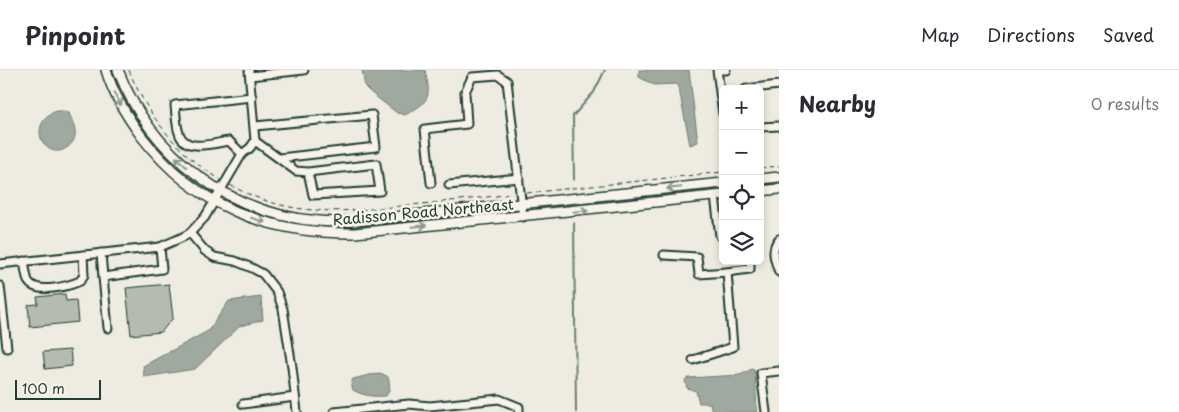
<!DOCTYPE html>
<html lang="en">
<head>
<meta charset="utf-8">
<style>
  body { margin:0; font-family:"Playpen Sans",sans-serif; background:#f2f2f3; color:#2b2b33 }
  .controls { position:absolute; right:15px; top:15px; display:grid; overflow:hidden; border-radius:8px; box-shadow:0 2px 8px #0003 }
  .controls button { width:45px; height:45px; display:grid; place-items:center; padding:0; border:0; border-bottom:1px solid #e1e1e2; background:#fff; color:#2b2b33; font:25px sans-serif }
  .scale { position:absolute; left:15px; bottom:12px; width:86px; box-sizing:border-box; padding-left:5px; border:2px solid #1f3d34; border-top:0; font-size:14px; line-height:18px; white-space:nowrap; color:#1f3d34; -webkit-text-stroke:4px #f7f3e8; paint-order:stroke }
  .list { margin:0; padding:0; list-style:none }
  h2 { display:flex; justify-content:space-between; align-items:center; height:65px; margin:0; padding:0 20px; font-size:21px }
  h2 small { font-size:16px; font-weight:400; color:#7c7c81 }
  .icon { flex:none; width:28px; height:28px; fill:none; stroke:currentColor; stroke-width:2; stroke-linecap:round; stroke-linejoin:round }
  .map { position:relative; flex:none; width:779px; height:342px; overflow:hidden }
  header { display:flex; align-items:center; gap:30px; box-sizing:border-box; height:70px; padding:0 25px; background:#fff; border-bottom:1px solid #e1e1e2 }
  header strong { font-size:24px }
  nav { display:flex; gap:28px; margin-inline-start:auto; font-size:18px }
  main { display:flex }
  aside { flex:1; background:#fff }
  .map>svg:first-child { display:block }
</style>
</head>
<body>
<header>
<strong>Pinpoint</strong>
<nav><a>Map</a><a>Directions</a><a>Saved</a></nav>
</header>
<main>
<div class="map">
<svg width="779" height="342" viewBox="0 0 779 342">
  <rect width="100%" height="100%" fill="#eeece1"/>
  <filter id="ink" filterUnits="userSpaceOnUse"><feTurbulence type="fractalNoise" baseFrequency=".02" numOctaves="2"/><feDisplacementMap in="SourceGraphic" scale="10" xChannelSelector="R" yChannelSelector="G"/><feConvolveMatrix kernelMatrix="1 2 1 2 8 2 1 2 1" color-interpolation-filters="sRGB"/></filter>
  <g filter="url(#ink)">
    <g fill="#9fa99f" stroke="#6c7e74">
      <path d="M362,0H425C431,27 431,31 405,45L397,43L370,22L365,17Z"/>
      <path d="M639,0H689L698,72L690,75L678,14L654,15L639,7Z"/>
      <path d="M56,41H64L69,43C71,48 75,56 75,62C76,67 73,73 69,76C48,95 23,56 56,41Z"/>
      <path d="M261,227L263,250L240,256L195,299L144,307L143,296L208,261L229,231Z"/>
      <path d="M752,299L755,301L757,342H712L710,333H699L696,321L687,318L685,310L688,308L740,305Z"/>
      <path d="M383,304L388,307C390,315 391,319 386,326C373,327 364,326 353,320L351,313L353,309L369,305Z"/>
    </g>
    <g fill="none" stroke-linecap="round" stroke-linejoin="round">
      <g stroke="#6c7e74" stroke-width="2">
        <path d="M574,110L573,46L594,22L605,0"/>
        <path d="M574,153L576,342"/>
      </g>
    </g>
    <g fill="#b5bbb0" stroke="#1f3d34">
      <path d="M169,214L173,248L161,262L131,265L126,218Z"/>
      <path d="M65,224L66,231L76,230L78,252L30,257L28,235L38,234L37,227Z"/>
      <path d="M70,280L72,296L45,299L43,282Z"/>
    </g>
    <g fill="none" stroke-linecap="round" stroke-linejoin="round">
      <defs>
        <g id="minor">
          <path d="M717,0L723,44"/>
          <path d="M720,0H726"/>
          <path d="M250,6L304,0"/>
          <path d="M746,19L779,15"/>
          <path d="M255,56L372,45L376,77L280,88"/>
          <path d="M760,57L779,56"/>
          <path d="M255,71L296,101L308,102L313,125L380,121L376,94L308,102"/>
          <path d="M242,84L229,71C214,73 185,83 179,63C176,55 176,44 175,35L252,27"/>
          <path d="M431,113L425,59L467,54L465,22L472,7L498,5L507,11L523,147"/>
          <path d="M449,115L519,108"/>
          <path d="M715,126L720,166"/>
          <path d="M190,163L205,181L214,187L235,191L252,198L263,204L277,222L283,239L292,297L297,342"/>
          <path d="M779,169C770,179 775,191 779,202"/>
          <path d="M101,183L103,207L162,199L160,177"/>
          <path d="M664,185L697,187L699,204L727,202"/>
          <path d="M24,191C25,197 26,205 28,211C36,225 69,216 80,211L84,205L83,185"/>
          <path d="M0,194L160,177L183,167L190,163L205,147L242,84L250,78L255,71L249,0"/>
          <path d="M103,207L108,258"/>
          <path d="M0,216L7,278"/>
          <path d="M693,290L733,277L727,202L750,199V191"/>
          <path d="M243,334L295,327"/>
          <path d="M334,342L409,334L430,336L499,329L519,337V342"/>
          <path d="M766,342L761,303L779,301"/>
        </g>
        <g id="major">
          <path d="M106,0C113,24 127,47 142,67C196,137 268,164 355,163L723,125"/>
          <path d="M118,0C151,85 228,144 319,151C334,153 349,151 365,150L723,113"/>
          <path d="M760,109L779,107"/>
          <path d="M760,121L779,119"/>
        </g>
      </defs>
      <use href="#minor" stroke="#1f3d34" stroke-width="11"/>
      <use href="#major" stroke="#1f3d34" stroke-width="12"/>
      <g stroke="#1f3d34" stroke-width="1" stroke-dasharray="5 4" stroke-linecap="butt">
        <path d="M129,0C145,42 180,87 220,109"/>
        <path d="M760,98L779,96"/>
        <path d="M230,115C292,149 343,142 410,135C444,132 479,128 513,124"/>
        <path d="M527,123L723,102"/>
      </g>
      <use href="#minor" stroke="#f7f3e8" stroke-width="7"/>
      <use href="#major" stroke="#f7f3e8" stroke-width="9"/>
    </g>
    <defs><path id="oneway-shaft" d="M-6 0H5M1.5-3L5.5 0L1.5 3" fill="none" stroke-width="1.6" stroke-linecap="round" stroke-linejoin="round" transform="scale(1.25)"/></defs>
    <g stroke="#8b988e">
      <use href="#oneway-shaft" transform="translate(118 29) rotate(64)"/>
      <use href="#oneway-shaft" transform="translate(181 92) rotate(-138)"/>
      <use href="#oneway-shaft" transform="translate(674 118) rotate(174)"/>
      <use href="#oneway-shaft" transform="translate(581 141) rotate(-6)"/>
      <use href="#oneway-shaft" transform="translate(258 150) rotate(18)"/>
      <use href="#oneway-shaft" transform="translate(419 156) rotate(-5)"/>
    </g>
  </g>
  <g text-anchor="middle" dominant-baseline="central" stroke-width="5" stroke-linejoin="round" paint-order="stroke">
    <g font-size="15" fill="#1f3d34" stroke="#f7f3e8">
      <text transform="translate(423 141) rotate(-5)">Radisson Road Northeast</text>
    </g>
  </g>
</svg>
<div class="controls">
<button>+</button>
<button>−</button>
<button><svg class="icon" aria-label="locate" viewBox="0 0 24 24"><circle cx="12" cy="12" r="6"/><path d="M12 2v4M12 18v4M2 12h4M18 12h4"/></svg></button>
<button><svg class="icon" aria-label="layers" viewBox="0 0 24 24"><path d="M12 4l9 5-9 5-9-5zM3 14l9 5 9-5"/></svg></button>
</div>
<div class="scale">100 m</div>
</div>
<aside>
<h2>Nearby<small>0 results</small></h2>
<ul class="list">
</ul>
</aside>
</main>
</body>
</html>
